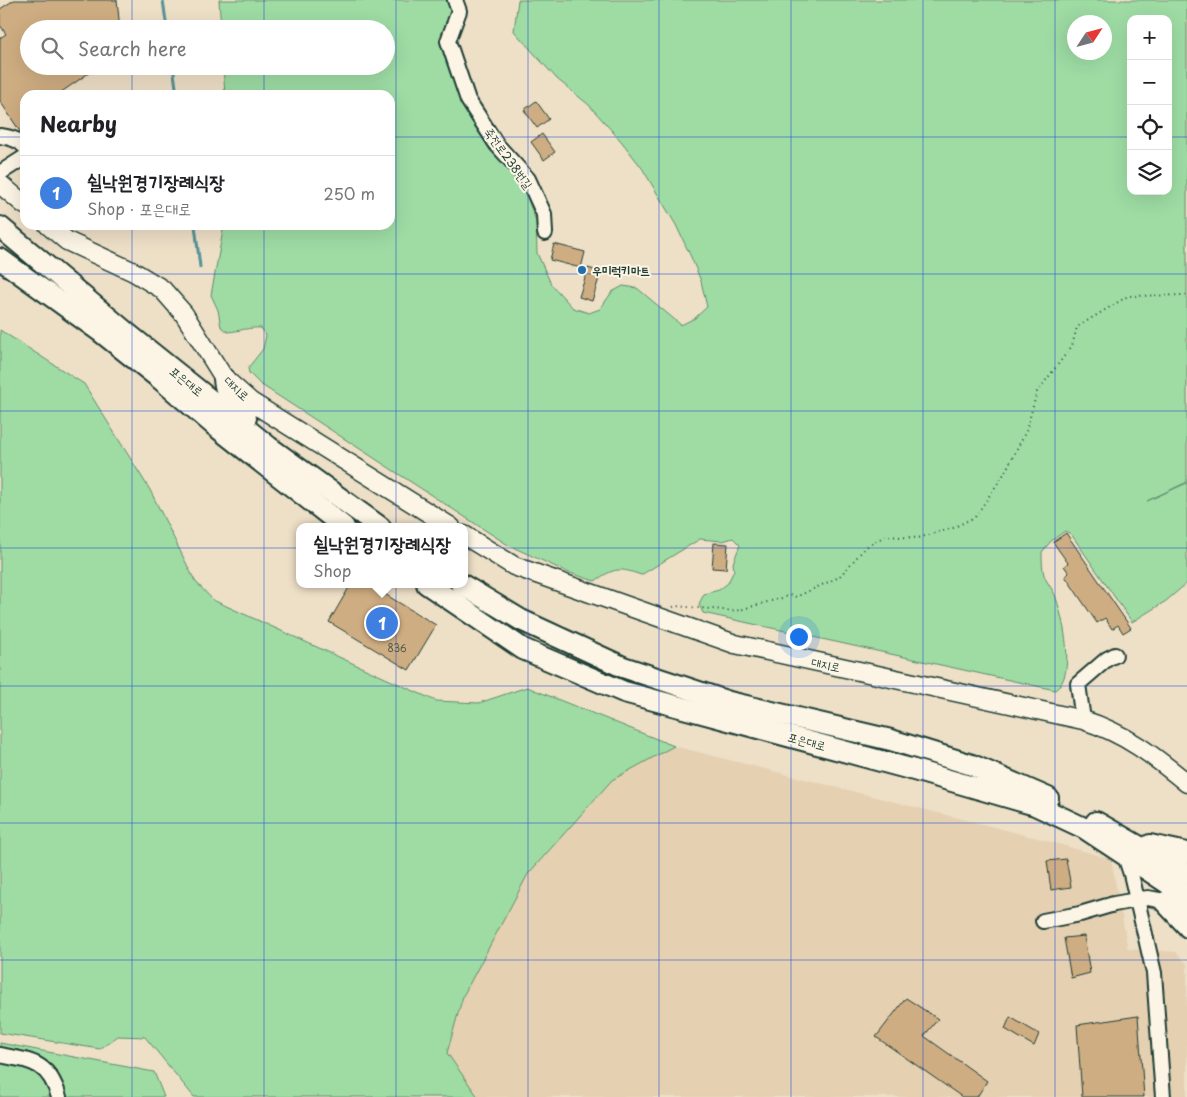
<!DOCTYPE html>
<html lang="en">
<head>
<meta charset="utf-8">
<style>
  body { margin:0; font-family:"Playpen Sans","Poor Story",sans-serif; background:#f6f6f6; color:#202124 }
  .controls { position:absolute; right:15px; top:15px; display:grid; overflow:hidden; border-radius:10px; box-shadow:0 5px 20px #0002 }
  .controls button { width:45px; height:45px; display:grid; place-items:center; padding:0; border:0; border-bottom:1px solid #e0e0e0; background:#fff; color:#202124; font:25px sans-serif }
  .compass { position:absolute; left:1067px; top:15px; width:45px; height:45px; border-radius:50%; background:#fff; box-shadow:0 5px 20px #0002; rotate:54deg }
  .you { position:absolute; left:798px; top:636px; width:18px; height:18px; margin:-12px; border:4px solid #fff; border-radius:50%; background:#1a73e8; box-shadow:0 0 0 8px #1a73e833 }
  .badge { display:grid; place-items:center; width:32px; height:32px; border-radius:50%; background:#1f6fb2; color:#fff; font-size:16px; font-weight:700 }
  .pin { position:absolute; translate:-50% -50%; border:2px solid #fff; box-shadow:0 1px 5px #0006 }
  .popup { position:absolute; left:296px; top:523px; width:172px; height:65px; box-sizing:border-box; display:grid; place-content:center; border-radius:10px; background:#fff; filter:drop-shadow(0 1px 4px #0005); font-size:16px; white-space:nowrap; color:#757577 }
  .popup b { font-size:19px; color:#202124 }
  .popup::after { content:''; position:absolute; left:50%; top:100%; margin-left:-10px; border:10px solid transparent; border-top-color:#fff }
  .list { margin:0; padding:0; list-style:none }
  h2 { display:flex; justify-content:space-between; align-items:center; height:65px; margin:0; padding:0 20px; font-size:21px }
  h2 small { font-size:16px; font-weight:400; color:#757577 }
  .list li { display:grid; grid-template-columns:32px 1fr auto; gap:15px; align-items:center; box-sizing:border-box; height:75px; padding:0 20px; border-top:1px solid #e0e0e0 }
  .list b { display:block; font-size:19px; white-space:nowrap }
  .list p { margin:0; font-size:16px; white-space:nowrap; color:#757577 }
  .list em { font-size:16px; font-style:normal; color:#757577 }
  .icon { flex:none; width:28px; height:28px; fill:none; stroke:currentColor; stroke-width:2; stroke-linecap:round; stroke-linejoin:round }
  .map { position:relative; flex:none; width:1187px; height:1097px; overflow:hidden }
  .search { position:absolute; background:#fff; box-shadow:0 5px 20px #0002; left:20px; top:20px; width:375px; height:55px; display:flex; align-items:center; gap:12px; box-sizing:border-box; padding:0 18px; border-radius:28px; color:#757577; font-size:19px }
  .panel { position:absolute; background:#fff; box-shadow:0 5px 20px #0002; left:20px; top:90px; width:375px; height:140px; border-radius:15px }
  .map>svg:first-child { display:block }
</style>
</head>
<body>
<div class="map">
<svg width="1187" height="1097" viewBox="0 0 1187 1097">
  <rect width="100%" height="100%" fill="#eedfc7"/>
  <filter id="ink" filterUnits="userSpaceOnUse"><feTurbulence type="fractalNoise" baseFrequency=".02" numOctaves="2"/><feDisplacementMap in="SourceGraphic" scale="10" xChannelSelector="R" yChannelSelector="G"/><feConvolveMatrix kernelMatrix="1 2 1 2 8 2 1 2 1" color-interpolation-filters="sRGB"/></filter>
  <g filter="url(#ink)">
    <path fill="#e5d0b2" d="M674,746L1037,838L1111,859L1128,949L1176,952L1187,964V1097H476L447,1053L463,996L528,874L612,779Z"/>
    <g fill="#9edca4" stroke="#5e8c6c" fill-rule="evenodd">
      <path d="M219,0H450L453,12L443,43L494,150L522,183L536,221L537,253L551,284L573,308L589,313L600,309L612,292L623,286L637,288L681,325L695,318L707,307L701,281L691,257L676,225L642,168L621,141L589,105L557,79L514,31L518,0H1187V482L1147,501L1187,483V583L1166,601L1132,622L1071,534L1065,531L1051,541L1042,552C1042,559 1042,568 1044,575C1046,582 1052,588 1055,595C1063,617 1077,676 1055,690L703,613L699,604L704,594L719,590L728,583L734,570L733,563L740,545L733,538L723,541L700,539L641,575C619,567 614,568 595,581L567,572L508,545L260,384L249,373L248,368L263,349L266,335L261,328C249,327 240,331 228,332L221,327L218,310L211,295L224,225H390V95H225L223,66H386V29H221ZM1131,19H1168V191H1131ZM1074,22H1104V52H1074Z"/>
      <path d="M0,330L84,384L150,490L195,581L213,600L436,701L479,703L527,687L674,746L612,780L528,874L463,996L447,1053L478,1097H194L145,1037L118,1036L100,1049L0,1033Z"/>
      <path d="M0,1043L154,1072L164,1097H0Z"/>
    </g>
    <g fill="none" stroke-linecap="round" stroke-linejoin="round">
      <g stroke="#569295" stroke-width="3">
        <path d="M163,0L167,29"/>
        <path d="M173,66L177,95"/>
        <path d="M195,225L200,267"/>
      </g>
    </g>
    <g fill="#cfad82" stroke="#1f3d34">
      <path d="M14,0H117L120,29H29V66H99L57,95H25V135L21,133L0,101V38L6,34L0,25V9Z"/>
      <path d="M536,101L549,119L537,128L524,110Z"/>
      <path d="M542,134L555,152L544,160L531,142Z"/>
      <path d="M554,244L585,252L581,268L550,260Z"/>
      <path d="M588,268L601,272L592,301L579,297Z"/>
      <path d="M1066,533L1131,628L1123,633L1118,625L1112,629L1105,618L1097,623L1065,576L1069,573L1064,566L1068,563L1053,542Z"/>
      <path d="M714,543L728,544L726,569L712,568Z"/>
      <path d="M351,584H368L436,625L409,670L329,622Z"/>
      <path d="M1066,859L1071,887L1051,890L1047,861Z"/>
      <path d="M1084,936L1090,973L1071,978L1064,938Z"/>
      <path d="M906,998L938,1019L924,1036L987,1081L977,1097H962L876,1037Z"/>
      <path d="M1138,1016L1144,1097H1082L1077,1025Z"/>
      <path d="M1010,1017L1039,1034L1034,1046L1005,1029Z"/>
    </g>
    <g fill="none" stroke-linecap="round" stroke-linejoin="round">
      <defs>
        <g id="minor">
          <path d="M455,0L459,11L448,41L468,100L497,145L528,179L544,214L545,233"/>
          <path d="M0,136C9,137 19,139 25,147"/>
          <path d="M0,173L25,157"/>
          <path d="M1083,720L1078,684L1107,659L1115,655"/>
          <path d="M1125,856L1131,874L1154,973L1163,1097"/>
          <path d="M1165,899L1187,914"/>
          <path d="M1043,921L1080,914L1114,904L1148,898L1159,900L1187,930"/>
          <path d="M0,1055C32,1061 49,1062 59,1097"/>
        </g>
        <g id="major">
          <path d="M0,184L25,205"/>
          <path d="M48,225L67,241L134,272L162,289L184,314L224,378L251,402L451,527"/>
          <path d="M464,535L514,566L735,644L1083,720C1125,733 1154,756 1187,783"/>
        </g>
        <g id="highway">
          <path d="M0,227L128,334L269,447L380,527"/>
          <path d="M0,259L101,332L159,378L214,425L344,527"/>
          <path d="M224,378C224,394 236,406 246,418"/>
          <path d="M427,584L523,649L624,692L914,770L1035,805L1084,828L1187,896"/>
          <path d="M461,584L521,620L623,667L729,702L891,740L972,765L1048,798"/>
          <path d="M1096,822L1187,874"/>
          <path d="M1150,845L1187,853"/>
        </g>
      </defs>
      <use href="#minor" stroke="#1f3d34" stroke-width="18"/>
      <use href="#major" stroke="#1f3d34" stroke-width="21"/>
      <use href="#highway" stroke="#1f3d34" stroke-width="24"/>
      <path stroke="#1f3d34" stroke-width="2" stroke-dasharray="1 4" stroke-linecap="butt" d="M673,607L675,606L736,611L792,595L796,597L839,577L866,547L885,536L918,538L953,528L975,517L1004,474L1026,431L1037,392L1072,346L1077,327L1128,296L1187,295"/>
      <use href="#minor" stroke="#fcf5e5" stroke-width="14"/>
      <use href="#major" stroke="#fcf5e5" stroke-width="18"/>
      <use href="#highway" stroke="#fcf5e5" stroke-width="20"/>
    </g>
  </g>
  <path fill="none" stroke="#1d4ed8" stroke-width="1" stroke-opacity="0.55" d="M132,0V29M264,0V29M396,0V1097M528,0V1097M659,0V1097M791,0V1097M923,0V1097M1055,0V1097M132,66V95M264,66V95M0,137H25M390,137H1131M1168,137H1187M132,225V1097M264,225V1097M0,274H1187M0,411H1187M0,548H1187M0,686H1187M0,823H1187M0,960H1187"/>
  <circle fill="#1f6fb2" stroke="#fcf5e5" stroke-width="2" cx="582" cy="270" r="5"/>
  <g text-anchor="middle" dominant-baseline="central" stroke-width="4" stroke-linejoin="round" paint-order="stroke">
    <g font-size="10" fill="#4b5948">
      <text x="397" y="647">836</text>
    </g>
    <g font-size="12" fill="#1f3d34" stroke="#fcf5e5">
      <text transform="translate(509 158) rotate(54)">죽전로238번길</text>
      <text transform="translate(187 381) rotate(39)">포은대로</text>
      <text transform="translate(237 388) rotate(43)">대지로</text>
      <text transform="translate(826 664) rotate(12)">대지로</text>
      <text transform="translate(807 741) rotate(15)">포은대로</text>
    </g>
    <g font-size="12" font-weight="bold" fill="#1f3d34" stroke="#fcf5e5" text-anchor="start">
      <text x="592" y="270">우미럭키마트</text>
    </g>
  </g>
</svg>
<div class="controls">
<button>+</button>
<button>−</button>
<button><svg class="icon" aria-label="locate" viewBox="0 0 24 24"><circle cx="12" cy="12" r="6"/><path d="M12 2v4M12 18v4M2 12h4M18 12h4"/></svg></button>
<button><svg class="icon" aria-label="layers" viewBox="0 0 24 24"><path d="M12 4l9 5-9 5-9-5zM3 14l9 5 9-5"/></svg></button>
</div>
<svg class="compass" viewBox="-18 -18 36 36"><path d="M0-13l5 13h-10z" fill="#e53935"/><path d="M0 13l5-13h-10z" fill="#757577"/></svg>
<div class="you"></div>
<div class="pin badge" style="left:382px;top:623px;background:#3f7fe0">1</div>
<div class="popup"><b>쉴낙원경기장례식장</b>Shop</div>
<div class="search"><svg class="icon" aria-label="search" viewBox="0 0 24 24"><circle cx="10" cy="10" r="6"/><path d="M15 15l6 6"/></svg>Search here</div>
<section class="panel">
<h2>Nearby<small></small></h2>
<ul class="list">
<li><span class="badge" style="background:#3f7fe0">1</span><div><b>쉴낙원경기장례식장</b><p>Shop · 포은대로</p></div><em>250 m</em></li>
</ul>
</section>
</div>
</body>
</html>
